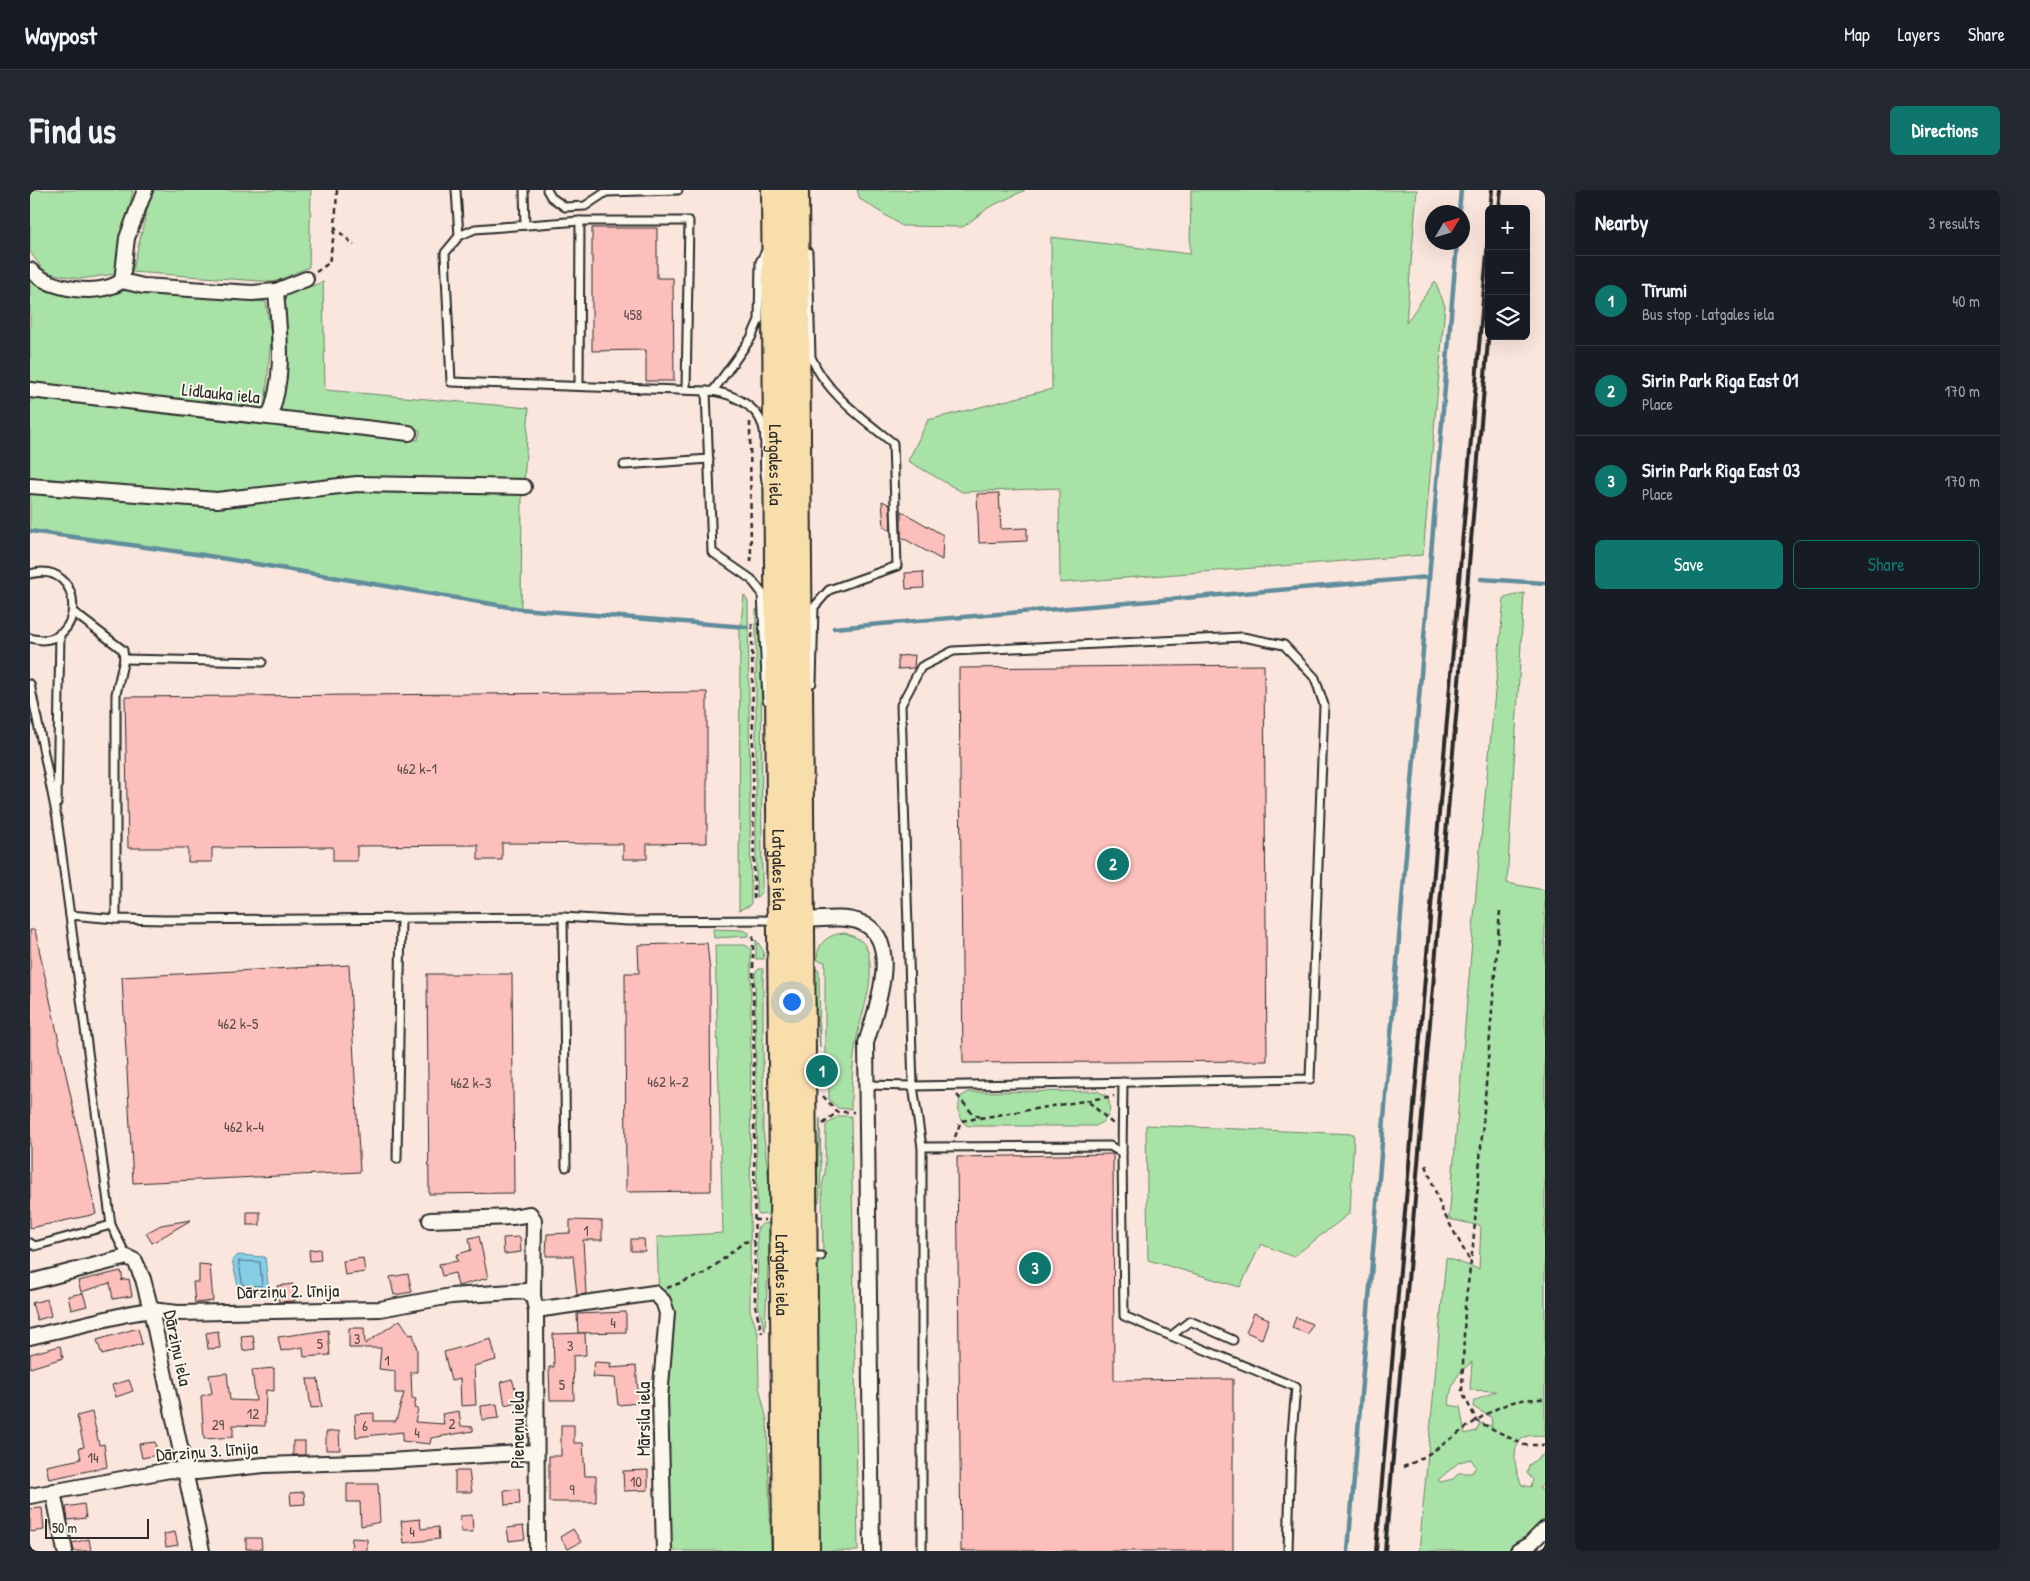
<!DOCTYPE html>
<html lang="en">
<head>
<meta charset="utf-8">
<style>
  body { margin:0; font-family:"Patrick Hand",sans-serif; background:#242831; color:#f1f3f6 }
  .controls { position:absolute; right:15px; top:15px; display:grid; overflow:hidden; border-radius:8px; box-shadow:0 5px 20px #0002 }
  .controls button { width:45px; height:45px; display:grid; place-items:center; padding:0; border:0; border-bottom:1px solid #363941; background:#171b24; color:#f1f3f6; font:25px sans-serif }
  .compass { position:absolute; left:1395px; top:15px; width:45px; height:45px; border-radius:50%; background:#171b24; box-shadow:0 5px 20px #0002; rotate:52deg }
  .scale { position:absolute; left:15px; bottom:12px; width:104px; box-sizing:border-box; padding-left:5px; border:2px solid #2b2b2b; border-top:0; font-size:14px; line-height:18px; white-space:nowrap; color:#2b2b2b; -webkit-text-stroke:4px #fbf7ec; paint-order:stroke }
  .you { position:absolute; left:761px; top:811px; width:18px; height:18px; margin:-12px; border:4px solid #fff; border-radius:50%; background:#1a73e8; box-shadow:0 0 0 8px #1a73e833 }
  .badge { display:grid; place-items:center; width:32px; height:32px; border-radius:50%; background:#0f766e; color:#fff; font-size:16px; font-weight:700 }
  .pin { position:absolute; translate:-50% -50%; border:2px solid #fff; box-shadow:0 1px 5px #0006 }
  .list { margin:0; padding:0; list-style:none }
  h2 { display:flex; justify-content:space-between; align-items:center; height:65px; margin:0; padding:0 20px; font-size:21px }
  h2 small { font-size:16px; font-weight:400; color:#9ea1a6 }
  .list li { display:grid; grid-template-columns:32px 1fr auto; gap:15px; align-items:center; box-sizing:border-box; height:90px; padding:0 20px; border-top:1px solid #363941 }
  .list b { display:block; font-size:19px; white-space:nowrap }
  .list p { margin:0; font-size:16px; white-space:nowrap; color:#9ea1a6 }
  .list em { font-size:16px; font-style:normal; color:#9ea1a6 }
  .actions { display:flex; gap:10px; padding:15px 20px }
  .actions a { flex:1; padding:11px 0; border:1px solid #0f766e; border-radius:8px; text-align:center; font-size:18px; color:#0f766e }
  .actions .main { background:#0f766e; color:#fff }
  .icon { flex:none; width:28px; height:28px; fill:none; stroke:currentColor; stroke-width:2; stroke-linecap:round; stroke-linejoin:round }
  .map { position:relative; flex:none; width:1515px; height:1361px; overflow:hidden; border-radius:8px }
  header { display:flex; align-items:center; gap:30px; box-sizing:border-box; height:70px; padding:0 25px; background:#171b24; border-bottom:1px solid #363941 }
  header strong { font-size:24px }
  nav { display:flex; gap:28px; margin-inline-start:auto; font-size:18px }
  .intro { display:flex; align-items:center; justify-content:space-between; box-sizing:border-box; height:120px; padding:0 30px }
  h1 { margin:0; font-size:35px }
  .button { padding:12px 22px; border-radius:8px; background:#0f766e; color:#fff; font-size:18px; font-weight:700 }
  main { display:flex; gap:30px; padding:0 30px }
  aside { flex:1; background:#171b24; border-radius:8px; box-shadow:0 5px 20px #0002 }
  .map>svg:first-child { display:block }
</style>
</head>
<body>
<header>
<strong>Waypost</strong>
<nav><a>Map</a><a>Layers</a><a>Share</a></nav>
</header>
<div class="intro"><h1>Find us</h1><a class="button">Directions</a></div>
<main>
<div class="map">
<svg width="1515" height="1361" viewBox="0 0 1515 1361">
  <rect width="100%" height="100%" fill="#fbe6dd"/>
  <filter id="ink" filterUnits="userSpaceOnUse"><feTurbulence type="fractalNoise" baseFrequency=".02" numOctaves="2"/><feDisplacementMap in="SourceGraphic" scale="10" xChannelSelector="R" yChannelSelector="G"/><feConvolveMatrix kernelMatrix="1 2 1 2 8 2 1 2 1" color-interpolation-filters="sRGB"/></filter>
  <g filter="url(#ink)">
    <g fill="#a9e2a6" stroke="#6a8668" fill-rule="evenodd">
      <path d="M0,0H103L85,84L50,89L15,82L0,62Z"/>
      <path d="M122,0H281L279,77L244,92L102,82Z"/>
      <path d="M827,0H995L958,18L933,37L872,36L830,9Z"/>
      <path d="M1161,0H1387L1376,133L1405,91L1415,116L1393,365L1030,393L1029,298L932,302L878,271L898,230L1022,199L1021,47L1160,64Z"/>
      <path d="M0,89L19,102L77,106L105,98L236,112L241,146L235,222L0,191Z"/>
      <path d="M293,92L295,200L499,218L494,293L336,288L280,291L226,301L177,304L0,287V207L388,250L390,240L249,221L258,167L253,118L256,105Z"/>
      <path d="M0,302L48,307L156,312L294,302L492,304L491,419L173,365L0,341Z"/>
      <path d="M1494,403L1477,693L1515,700V1247C1479,1237 1481,1273 1492,1295L1501,1297L1503,1290L1497,1283L1499,1275L1515,1263V1293L1509,1298L1515,1303V1340L1476,1361H1389L1416,1068L1449,1079L1451,1036L1419,1029L1447,691L1474,408ZM1442,1172L1440,1200L1466,1201L1444,1211L1443,1217L1461,1227L1462,1236L1450,1233L1446,1241L1435,1244L1430,1217L1419,1215C1421,1193 1425,1186 1442,1172ZM1441,1269L1446,1277L1441,1283H1429L1423,1289L1411,1292L1408,1290L1429,1272Z"/>
      <path d="M714,405L718,411L721,715L709,720L710,441Z"/>
      <path d="M726,419L731,426L732,697L731,703L726,708Z"/>
      <path d="M683,739L712,740L719,743V746L684,748Z"/>
      <path d="M815,743C825,747 835,750 838,762C845,789 834,816 828,842C823,866 821,894 821,919L808,918L799,910V890L795,889V772L787,770C787,752 799,744 815,743Z"/>
      <path d="M726,750L733,760L734,769H726Z"/>
      <path d="M685,755H715L721,759L720,1121L728,1143L729,1197L737,1230L741,1361H637L627,1047L693,1043Z"/>
      <path d="M729,779H733V940L740,998L741,1024L729,1025L727,1021L725,783Z"/>
      <path d="M783,779L789,780L790,858Z"/>
      <path d="M1067,901L1077,906C1083,921 1079,929 1066,936H939C927,932 928,918 930,907L939,902Z"/>
      <path d="M809,926H821L828,1361H789L786,1072H793L792,996L795,983L796,935Z"/>
      <path d="M790,928L791,979L789,1012H787C786,984 789,956 790,928Z"/>
      <path d="M1116,935L1324,944L1320,1023L1263,1067L1231,1054L1210,1097L1118,1070Z"/>
      <path d="M740,1033L735,1141L728,1115L727,1039L732,1034Z"/>
    </g>
    <path fill="#85cee6" stroke="#618d9b" d="M208,1065L235,1067L239,1102L209,1100L202,1070Z"/>
    <g fill="none" stroke-linecap="round" stroke-linejoin="round">
      <path stroke="#4f6c76" stroke-width="1" d="M209,1071L230,1072L232,1096L213,1095Z"/>
      <g stroke="#618d9b" stroke-width="4.5">
        <path d="M1429,22L1431,0"/>
        <path d="M0,341L173,365L491,419L716,437"/>
        <path d="M1451,389L1515,393"/>
        <path d="M804,438L1399,387"/>
        <path d="M1318,1361L1427,52"/>
      </g>
    </g>
    <g fill="#fcbfbb" stroke="#2b2b2b">
      <path d="M562,38H627V88H643L644,191H616V160L562,161Z"/>
      <path d="M969,303L971,339L997,338V351L949,353L947,304Z"/>
      <path d="M852,311L860,315L861,341L854,337Z"/>
      <path d="M871,321L913,345L912,370L871,347Z"/>
      <path d="M893,382L894,398L876,399L875,383Z"/>
      <path d="M885,465L884,478L868,479V466Z"/>
      <path d="M1234,475L1237,871L933,873L929,478Z"/>
      <path d="M677,502V653L617,654V669H593V654L472,653V670H448V655L327,656V671H303V657L182,658V672H158V658H98L95,507Z"/>
      <path d="M0,740H5L66,1024L0,1038Z"/>
      <path d="M677,753L680,782L681,1001L596,1002L595,783H609L608,755Z"/>
      <path d="M319,775L330,982L103,993L92,787Z"/>
      <path d="M397,784H482L484,1003L399,1004Z"/>
      <path d="M1083,964L1084,1190L1203,1189V1361H931L927,967Z"/>
      <rect x="217" y="1022" width="13" height="13"/>
      <path d="M161,1030L122,1053L116,1043L131,1035Z"/>
      <path d="M540,1030L572,1031V1050H553L556,1104L547,1105L543,1066H516L517,1044L540,1043Z"/>
      <path d="M449,1046L458,1088L428,1096L425,1083L412,1086L409,1074L428,1071L426,1065L441,1060L439,1048Z"/>
      <path d="M490,1047L491,1062L474,1064L473,1048Z"/>
      <path d="M601,1049H614L615,1061H601Z"/>
      <path d="M290,1059L291,1070L280,1071L279,1060Z"/>
      <path d="M333,1068L335,1082L315,1085L313,1071Z"/>
      <path d="M169,1074L180,1075L183,1111L165,1113L163,1092H169Z"/>
      <path d="M91,1081L93,1090H91L99,1089L102,1106L83,1109L80,1093L51,1102L48,1091Z"/>
      <path d="M378,1084L382,1102L364,1105L360,1087Z"/>
      <path d="M263,1094L265,1111L249,1112L247,1096Z"/>
      <path d="M53,1103L57,1116L41,1120L38,1106Z"/>
      <path d="M17,1109L21,1126L7,1130L2,1113Z"/>
      <path d="M596,1122V1142L548,1143L547,1124Z"/>
      <path d="M1224,1123L1239,1129L1232,1149L1216,1142Z"/>
      <path d="M1266,1127L1282,1134L1278,1144L1262,1138Z"/>
      <path d="M370,1130L380,1145L383,1144L387,1160V1182H381L382,1208L386,1209L384,1218L388,1219L385,1232L414,1234L412,1224L429,1221L431,1236L443,1237V1241L401,1248L400,1254L372,1251L373,1242L326,1247L325,1224L344,1223V1231H366L374,1203H365V1181L349,1179L351,1158H319V1138H334L335,1154Z"/>
      <path d="M108,1138L112,1154L72,1165L67,1150Z"/>
      <path d="M298,1140L300,1165L274,1167L273,1157L251,1161L248,1147Z"/>
      <path d="M188,1141L190,1158L178,1159L176,1143Z"/>
      <path d="M555,1143L556,1165L543,1166L544,1210H520L519,1177H524L523,1144Z"/>
      <path d="M223,1145L225,1159L213,1161L211,1146Z"/>
      <path d="M461,1149L466,1170L444,1176L446,1215L431,1216L430,1189L421,1191L414,1162Z"/>
      <path d="M30,1156L33,1168L0,1178V1164Z"/>
      <path d="M565,1172L581,1173L580,1178L606,1176L609,1213L588,1215L585,1188L562,1187Z"/>
      <path d="M244,1178V1201L236,1200L235,1236L203,1235V1247L174,1249L171,1206L182,1203L179,1185L197,1183L200,1210L226,1211L222,1180Z"/>
      <path d="M277,1189H288L292,1217L281,1218Z"/>
      <path d="M482,1189L489,1211L475,1215L471,1192Z"/>
      <path d="M99,1190L103,1201L86,1207L82,1195Z"/>
      <path d="M467,1214L469,1228L452,1230L451,1216Z"/>
      <path d="M62,1222L69,1255L74,1254L77,1277L19,1289L16,1276L51,1269L49,1258L54,1257L47,1226Z"/>
      <path d="M531,1235H544V1253H553L555,1286H566V1312H519V1266H531Z"/>
      <path d="M309,1241L310,1260H296V1242Z"/>
      <rect x="263" y="1251" width="12" height="14"/>
      <path d="M125,1252L127,1265L112,1268L109,1254Z"/>
      <path d="M618,1280V1300L594,1301L593,1281Z"/>
      <path d="M425,1281H439L442,1302H425Z"/>
      <path d="M317,1294H348L350,1332L331,1336L330,1312H317Z"/>
      <path d="M489,1299L490,1314L475,1315L474,1300Z"/>
      <path d="M274,1302L275,1314L261,1315L260,1303Z"/>
      <path d="M54,1314L56,1328L38,1330L36,1317Z"/>
      <path d="M12,1318L14,1340L0,1342V1319Z"/>
      <path d="M442,1325L443,1342H431L430,1326Z"/>
      <path d="M390,1329L391,1339L408,1337L409,1349L374,1353L371,1331Z"/>
      <path d="M493,1336L495,1349L479,1351L477,1338Z"/>
      <path d="M543,1339L551,1352L538,1359L530,1347Z"/>
      <path d="M145,1342L148,1355L136,1357L134,1344Z"/>
      <path d="M216,1348H231L232,1359H216Z"/>
      <path d="M322,1348L337,1349V1361H321Z"/>
      <path d="M59,1349L61,1361H44L42,1353Z"/>
    </g>
    <g fill="none" stroke-linecap="round" stroke-linejoin="round">
      <defs>
        <g id="lane">
          <path d="M426,0L429,46"/>
          <path d="M494,0L495,35"/>
          <path d="M517,0L521,7L535,17L555,16L576,2L648,0"/>
          <path d="M778,62L781,167C796,203 833,229 863,253L867,376L799,400L784,417L782,493"/>
          <path d="M549,196L550,31"/>
          <path d="M656,200L659,31H550L445,39L429,46L415,63L421,192L676,201C698,201 726,214 733,236C738,252 731,274 737,295"/>
          <path d="M676,201L682,362L721,389L732,403L737,510"/>
          <path d="M683,201L721,148L729,130L730,72L737,59"/>
          <path d="M594,275L679,269"/>
          <path d="M0,384C57,368 57,464 0,448"/>
          <path d="M43,422L93,460L94,469L86,504V729"/>
          <path d="M94,469L232,472"/>
          <path d="M0,494L27,628L81,1035L97,1067"/>
          <path d="M27,613L30,443"/>
          <path d="M40,725L86,729L136,730L533,727L598,731L746,730"/>
          <path d="M533,727L536,977"/>
          <path d="M836,895L883,896L1280,889L1294,515L1285,488L1254,455L1213,447L923,461L891,477L871,515L883,896L892,957"/>
          <path d="M1092,963L1093,892"/>
          <path d="M367,969L371,728"/>
          <path d="M0,1053L5,1056L81,1035"/>
          <path d="M778,1066H791"/>
          <path d="M1141,1146L1266,1197L1261,1255L1258,1361"/>
          <path d="M892,1361V957L1080,956L1092,963L1094,1126L1141,1146L1160,1131L1203,1150"/>
        </g>
        <g id="street">
          <path d="M0,80C21,100 68,107 92,91L113,96L222,103L246,101L276,89"/>
          <path d="M92,91L97,48L115,0"/>
          <path d="M0,200L379,243"/>
          <path d="M239,227C256,187 249,142 246,101"/>
          <path d="M0,296L187,310L327,294L494,297"/>
          <path d="M771,730C789,730 815,725 832,733C873,750 845,823 836,853L842,1361"/>
          <path d="M400,1030L482,1027L500,1024L504,1030L503,1106"/>
          <path d="M0,1092L97,1067L105,1071L113,1089L121,1120L172,1361"/>
          <path d="M506,1120L624,1103L633,1111L637,1123L630,1208L634,1361"/>
          <path d="M0,1147L97,1124L121,1120L148,1123L350,1119L421,1106L496,1101L503,1106L506,1120L507,1361"/>
          <path d="M23,1301L35,1361"/>
          <path d="M0,1306L140,1280L167,1282L234,1275L358,1271L505,1262"/>
          <path d="M1488,1361L1500,1354L1515,1339"/>
        </g>
        <g id="highway">
          <path id="s1" d="M744,0L755,1361"/>
          <path d="M766,0L777,1361"/>
        </g>
      </defs>
      <use href="#lane" stroke="#2b2b2b" stroke-width="11"/>
      <use href="#street" stroke="#2b2b2b" stroke-width="18"/>
      <use href="#highway" stroke="#2b2b2b" stroke-width="28"/>
      <g stroke="#2b2b2b" stroke-width="2.5" stroke-dasharray="5 4" stroke-linecap="butt">
        <path d="M307,0L305,38L324,55"/>
        <path d="M286,82L299,73L305,38"/>
        <path d="M720,232L721,376"/>
        <path d="M722,434L724,711"/>
        <path d="M1470,721L1443,1056L1435,1116L1432,1202L1447,1231L1494,1255H1515"/>
        <path d="M723,746L725,1115L732,1143"/>
        <path d="M927,905L942,923L950,927"/>
        <path d="M793,906L807,922H824"/>
        <path d="M1059,912L1083,934"/>
        <path d="M793,934L807,922"/>
        <path d="M925,947L931,931L1084,906"/>
        <path d="M1396,975L1412,1020L1440,1071"/>
        <path d="M724,1030H735"/>
        <path d="M637,1098L676,1083L714,1052L724,1051"/>
        <path d="M1373,1277C1412,1262 1441,1227 1480,1213C1490,1209 1504,1209 1515,1209"/>
      </g>
      <use href="#lane" stroke="#fbf7ec" stroke-width="7"/>
      <use href="#street" stroke="#fbf7ec" stroke-width="14"/>
      <use href="#highway" stroke="#f8deab" stroke-width="24"/>
      <g stroke="#2b2b2b" stroke-width="4">
        <path d="M1460,19L1462,0"/>
        <path d="M1469,19L1471,0"/>
        <path d="M1346,1361L1459,39"/>
        <path d="M1355,1361L1459,139"/>
      </g>
    </g>
  </g>
  <g text-anchor="middle" dominant-baseline="central" stroke-width="4" stroke-linejoin="round" paint-order="stroke">
    <g font-size="15" fill="#5f504f">
      <text x="603" y="124">458</text>
      <text x="387" y="578">462 k-1</text>
      <text x="208" y="833">462 k-5</text>
      <text x="638" y="891">462 k-2</text>
      <text x="441" y="892">462 k-3</text>
      <text x="214" y="936">462 k-4</text>
      <text x="556" y="1040">1</text>
      <text x="583" y="1132">4</text>
      <text x="327" y="1148">3</text>
      <text x="290" y="1153">5</text>
      <text x="540" y="1155">3</text>
      <text x="357" y="1170">1</text>
      <text x="532" y="1194">5</text>
      <text x="223" y="1223">12</text>
      <text x="422" y="1233">2</text>
      <text x="188" y="1234">29</text>
      <text x="335" y="1235">6</text>
      <text x="387" y="1242">4</text>
      <text x="63" y="1267">14</text>
      <text x="606" y="1291">10</text>
      <text x="542" y="1299">9</text>
      <text x="382" y="1341">4</text>
    </g>
    <g font-size="18" fill="#2b2b2b" stroke="#fbf7ec">
      <text transform="translate(191 203) rotate(6)">Lidlauka iela</text>
      <text stroke="none"><textPath href="#s1" startOffset="275">Latgales iela</textPath></text>
      <text stroke="none"><textPath href="#s1" startOffset="680">Latgales iela</textPath></text>
      <text stroke="none"><textPath href="#s1" startOffset="1085">Latgales iela</textPath></text>
      <text transform="translate(258 1101) rotate(-1)">Dārziņu 2. līnija</text>
      <text transform="translate(148 1158) rotate(78)">Dārziņu iela</text>
      <text transform="translate(613 1229) rotate(-90)">Mārsila iela</text>
      <text transform="translate(487 1240) rotate(-90)">Pieneņu iela</text>
      <text transform="translate(177 1261) rotate(-4)">Dārziņu 3. līnija</text>
    </g>
  </g>
</svg>
<div class="controls">
<button>+</button>
<button>−</button>
<button><svg class="icon" aria-label="layers" viewBox="0 0 24 24"><path d="M12 4l9 5-9 5-9-5zM3 14l9 5 9-5"/></svg></button>
</div>
<svg class="compass" viewBox="-18 -18 36 36"><path d="M0-13l5 13h-10z" fill="#e53935"/><path d="M0 13l5-13h-10z" fill="#9ea1a6"/></svg>
<div class="scale">50 m</div>
<div class="you"></div>
<div class="pin badge" style="left:792px;top:881px">1</div>
<div class="pin badge" style="left:1083px;top:674px">2</div>
<div class="pin badge" style="left:1005px;top:1078px">3</div>
</div>
<aside>
<h2>Nearby<small>3 results</small></h2>
<ul class="list">
<li><span class="badge">1</span><div><b>Tīrumi</b><p>Bus stop · Latgales iela</p></div><em>40 m</em></li>
<li><span class="badge">2</span><div><b>Sirin Park Riga East 01</b><p>Place</p></div><em>170 m</em></li>
<li><span class="badge">3</span><div><b>Sirin Park Riga East 03</b><p>Place</p></div><em>170 m</em></li>
</ul>
<div class="actions"><a class="main">Save</a><a>Share</a></div>
</aside>
</main>
</body>
</html>
